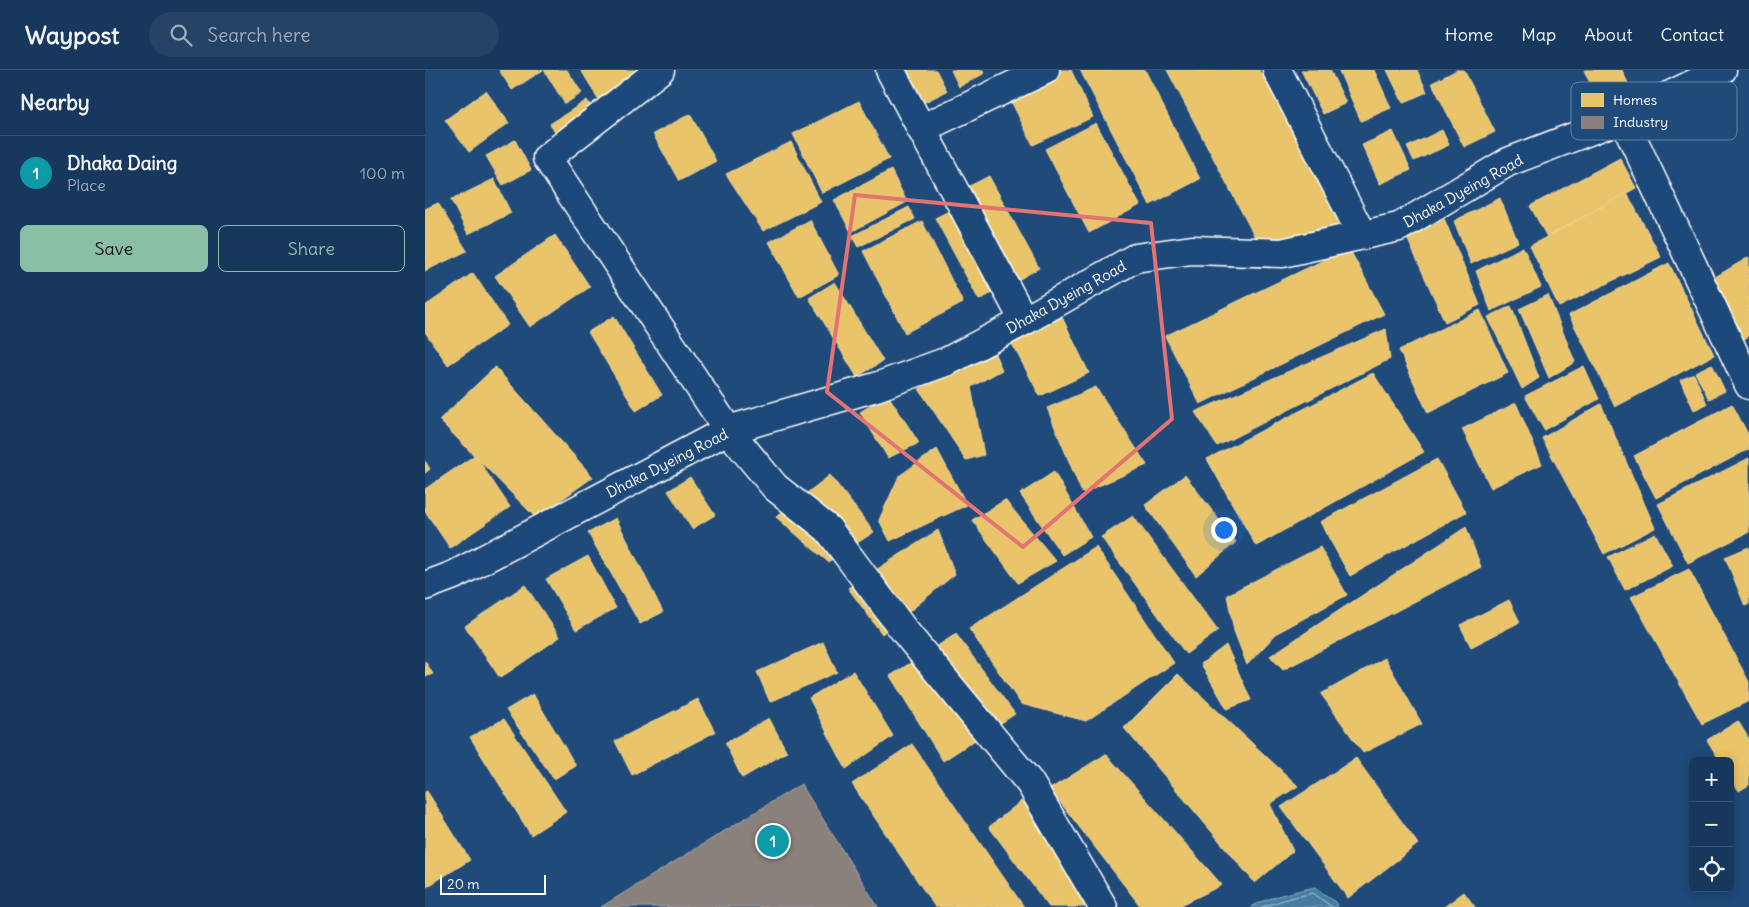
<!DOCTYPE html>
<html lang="en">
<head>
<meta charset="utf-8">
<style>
  body { margin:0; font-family:Delius,sans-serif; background:#244365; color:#f1f3f6 }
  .controls { position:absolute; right:15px; bottom:15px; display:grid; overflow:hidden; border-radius:8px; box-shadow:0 2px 12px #0003 }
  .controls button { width:45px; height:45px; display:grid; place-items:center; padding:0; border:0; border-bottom:1px solid #365272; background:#17385c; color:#f1f3f6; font:25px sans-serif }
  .scale { position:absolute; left:15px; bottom:12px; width:106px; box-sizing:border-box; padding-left:5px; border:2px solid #fff; border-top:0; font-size:14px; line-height:18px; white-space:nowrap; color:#fff; -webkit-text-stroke:4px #1f4a7a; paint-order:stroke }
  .you { position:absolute; left:798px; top:459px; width:18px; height:18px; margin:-12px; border:4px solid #fff; border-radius:50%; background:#1a73e8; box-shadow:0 0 0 8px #1a73e833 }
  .badge { display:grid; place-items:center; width:32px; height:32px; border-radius:50%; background:#8abfa5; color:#fff; font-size:16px; font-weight:700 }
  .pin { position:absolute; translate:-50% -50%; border:2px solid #fff; box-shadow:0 1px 5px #0006 }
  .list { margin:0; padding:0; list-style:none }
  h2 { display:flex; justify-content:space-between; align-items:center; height:65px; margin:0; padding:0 20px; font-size:21px }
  h2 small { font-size:16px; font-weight:400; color:#9eacbb }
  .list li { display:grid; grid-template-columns:32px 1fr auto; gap:15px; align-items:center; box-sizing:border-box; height:75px; padding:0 20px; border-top:1px solid #365272 }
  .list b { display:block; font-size:19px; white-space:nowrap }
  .list p { margin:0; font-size:16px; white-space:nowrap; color:#9eacbb }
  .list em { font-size:16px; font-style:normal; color:#9eacbb }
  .actions { display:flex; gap:10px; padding:15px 20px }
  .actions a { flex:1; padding:11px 0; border:1px solid #8abfa5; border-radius:8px; text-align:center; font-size:18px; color:#8abfa5 }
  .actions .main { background:#8abfa5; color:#111 }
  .icon { flex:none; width:28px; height:28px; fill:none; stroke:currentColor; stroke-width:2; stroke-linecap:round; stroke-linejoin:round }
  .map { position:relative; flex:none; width:1324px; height:837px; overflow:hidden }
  header { display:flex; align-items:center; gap:30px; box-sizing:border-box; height:70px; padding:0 25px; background:#17385c; border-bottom:1px solid #365272 }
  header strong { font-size:24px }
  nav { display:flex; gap:28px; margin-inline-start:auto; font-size:18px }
  .search { width:350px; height:45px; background:#244365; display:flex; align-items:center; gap:12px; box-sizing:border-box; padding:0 18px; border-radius:28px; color:#9eacbb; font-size:19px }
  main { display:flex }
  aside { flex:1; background:#17385c }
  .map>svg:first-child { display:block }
</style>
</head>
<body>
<header>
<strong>Waypost</strong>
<div class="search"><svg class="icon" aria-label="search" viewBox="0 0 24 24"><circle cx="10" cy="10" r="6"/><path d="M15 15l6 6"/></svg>Search here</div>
<nav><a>Home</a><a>Map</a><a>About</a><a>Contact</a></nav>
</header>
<main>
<aside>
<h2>Nearby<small></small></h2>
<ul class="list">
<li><span class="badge" style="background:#0f9aa8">1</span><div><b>Dhaka Daing</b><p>Place</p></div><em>100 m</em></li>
</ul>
<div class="actions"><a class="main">Save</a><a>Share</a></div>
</aside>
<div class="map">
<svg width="1324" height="837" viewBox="0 0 1324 837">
  <rect width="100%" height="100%" fill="#1f4a7a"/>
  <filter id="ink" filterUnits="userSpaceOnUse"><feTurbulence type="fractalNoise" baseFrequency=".02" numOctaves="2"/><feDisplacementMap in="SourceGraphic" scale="10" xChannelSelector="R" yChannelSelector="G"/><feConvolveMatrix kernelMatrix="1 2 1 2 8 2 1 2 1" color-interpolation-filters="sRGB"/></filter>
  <g filter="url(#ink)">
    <path fill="#457da0" stroke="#8fb1c6" d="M890,817L910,832L913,837H826C845,826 869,822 890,817Z"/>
    <g fill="#e9c46a" stroke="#f0d697">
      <path d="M74,0H118L87,20Z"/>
      <path d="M119,0H142L157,23L140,34Z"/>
      <path d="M156,0H185L186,1L188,0H229L177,35Z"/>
      <path d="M479,0H511L522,21L496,34Z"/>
      <path d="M526,0H558L560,3L534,17Z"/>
      <path d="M636,0H646L668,47L608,75L583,25Z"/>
      <path d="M655,0H720L775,109L725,135Z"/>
      <path d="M742,0H834L925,158L832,171Z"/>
      <path d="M876,0H905L921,33L898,44Z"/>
      <path d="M916,0H949L966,38L936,51L914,1Z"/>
      <path d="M962,0H992L1002,22L978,33Z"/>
      <path d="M1032,0H1039L1070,62L1039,77L1007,13Z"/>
      <path d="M1159,0H1197L1205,18L1174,33Z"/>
      <path d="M61,21L84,53L44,82L20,50Z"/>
      <path d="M162,30L172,45L134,69L125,54Z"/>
      <path d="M434,31L464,89L397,123L368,64Z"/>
      <path d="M265,44L291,91L254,111L228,64Z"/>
      <path d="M671,53L715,135L664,163L620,79Z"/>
      <path d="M1017,60L1024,75L989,91L982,77Z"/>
      <path d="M968,61L986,100L955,114L937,75Z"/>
      <path d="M90,70L106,100L78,115L61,86Z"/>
      <path d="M366,72L396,132L338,161L301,104Z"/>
      <path d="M1195,88L1211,118L1122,167L1105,136Z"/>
      <path d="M466,100L482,132L426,162L409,130Z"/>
      <path d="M564,106L614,198L586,214L535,121Z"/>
      <path d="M69,109L86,143L43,164L26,130Z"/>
      <path d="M1202,123L1236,187L1134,237L1105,176Z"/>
      <path d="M1075,128L1093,172L1046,194L1029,151Z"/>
      <path d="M13,133L42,181L0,201V139Z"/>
      <path d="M1013,134L1055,235L1020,252L974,150Z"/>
      <path d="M484,137L490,149L433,177L427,166Z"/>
      <path d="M530,138L573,220L554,230L510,148Z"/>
      <path d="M385,150L414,205L374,227L344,172Z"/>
      <path d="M497,151L538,233L480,263L438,181Z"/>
      <path d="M130,165L165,217L105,257L70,206Z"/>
      <path d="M1098,177L1116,217L1066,241L1051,201Z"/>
      <path d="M924,178L959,244L775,334L740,266Z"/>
      <path d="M1324,187V266L1319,269L1285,210Z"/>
      <path d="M1244,193L1289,285L1190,337L1144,245Z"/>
      <path d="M48,203L83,255L23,295L0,262V236Z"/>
      <path d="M410,212L458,291L432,307L384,228Z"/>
      <path d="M1123,225L1150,292L1124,308L1094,239Z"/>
      <path d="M1086,236L1114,308L1097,319L1063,247Z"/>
      <path d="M1055,240L1083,303L1003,343L974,280Z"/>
      <path d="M189,246L237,325L211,341L163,262Z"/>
      <path d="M637,247L664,303L615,326L586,272Z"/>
      <path d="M961,259L965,289L792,376L770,342Z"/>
      <path d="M570,284L577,300L546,317L559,385L541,390L494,319Z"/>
      <path d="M1287,294L1300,321L1284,329L1270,302Z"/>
      <path d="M1159,296L1174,329L1119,360L1100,326Z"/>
      <path d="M70,297L168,407L111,448L14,350Z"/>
      <path d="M948,303L999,382L831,476L782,389Z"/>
      <path d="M1269,304L1282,334L1269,340L1255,310Z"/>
      <path d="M671,317L722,395L657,423L622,338Z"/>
      <path d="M463,325L494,373L463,388L435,342Z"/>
      <path d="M1091,333L1117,394L1066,418L1037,359Z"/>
      <path d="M1176,334L1230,458L1179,484L1117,368Z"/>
      <path d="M1307,334L1324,366V379L1231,428L1209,386Z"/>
      <path d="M512,379L542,435L465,471L454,450L474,406Z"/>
      <path d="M50,385L85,437L25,478L0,441V419Z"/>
      <path d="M1324,388V462L1263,493L1233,434Z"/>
      <path d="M1012,389L1041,442L925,506L895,452Z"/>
      <path d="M0,391L5,399L0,403Z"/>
      <path d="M629,402L666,467L637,485L595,424Z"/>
      <path d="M405,405L449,462L403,492L351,447Z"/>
      <path d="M760,405L811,472L771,506L720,435Z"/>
      <path d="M265,407L290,445L267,459L243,421Z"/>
      <path d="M580,430L631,491L593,513L547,450Z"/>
      <path d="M708,446L793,561L761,584L676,467Z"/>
      <path d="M191,448L238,542L215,554L163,463Z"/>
      <path d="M1041,457L1056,497L858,600L845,586Z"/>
      <path d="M513,460L530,504L457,564L423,518Z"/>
      <path d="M1230,463L1248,496L1200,520L1183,487Z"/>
      <path d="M671,477L749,593L661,651L596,634L544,559Z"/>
      <path d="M895,477L922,525L852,563L822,595L809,561L802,525Z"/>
      <path d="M1324,477V534L1320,536L1300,487Z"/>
      <path d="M163,486L191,538L151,560L121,509Z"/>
      <path d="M1264,499L1324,612V631L1277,654L1206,527Z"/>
      <path d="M100,515L135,567L75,608L40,556Z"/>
      <path d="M1084,530L1095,552L1046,577L1035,555Z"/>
      <path d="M531,564L590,644L518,691L465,606Z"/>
      <path d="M398,572L412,602L345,632L332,602Z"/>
      <path d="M801,575L826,630L802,639L776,594Z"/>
      <path d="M960,588L997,654L938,683L896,624Z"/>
      <path d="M0,591L8,604L0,607Z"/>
      <path d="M428,601L468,666L421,699L384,628Z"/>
      <path d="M753,604L873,716L845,734L868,781L830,813L699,658Z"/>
      <path d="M108,624L151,696L129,709L81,640Z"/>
      <path d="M273,629L290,662L207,705L190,671Z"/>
      <path d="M344,648L362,682L317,708L300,673Z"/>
      <path d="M79,649L141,742L106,765L45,667Z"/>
      <path d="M1313,651L1324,669V715L1314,721L1305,707V691H1295L1282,670Z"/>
      <path d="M487,674L599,837H510L427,714Z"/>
      <path d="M681,684L797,815L752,837H716L625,719Z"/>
      <path d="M931,688L993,774L923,828L856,737Z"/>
      <path d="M2,721L45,790L0,818V722Z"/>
      <path d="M600,728L663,837H624L564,757Z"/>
      <path d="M1039,822L1050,837H1019Z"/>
    </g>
    <path fill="#8a817c" stroke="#ada7a3" d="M376,714L453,837H176Z"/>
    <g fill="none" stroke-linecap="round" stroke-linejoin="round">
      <path stroke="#b5cbd9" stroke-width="1" d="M837,837L865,828L888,823L907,837"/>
      <defs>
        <g id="street">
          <path d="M235,0L122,88L303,360L350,417L403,459L481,563L605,713L678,837"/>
          <path d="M465,0L599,251"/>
          <path d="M852,0L937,165"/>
          <path d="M1198,48L1324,315"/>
          <path d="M496,59L620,0"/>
          <path d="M0,516L29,505L303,360L451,317L523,291L599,251L710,188L767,180L857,183L974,157L1083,92L1198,48L1297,0"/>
        </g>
      </defs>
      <use href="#street" stroke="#fff" stroke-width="31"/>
      <use href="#street" stroke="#1f4a7a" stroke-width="28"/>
    </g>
  </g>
  <path fill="none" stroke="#e47373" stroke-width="4" stroke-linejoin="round" d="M430,125L726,153L747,349L598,477L402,322Z"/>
  <g text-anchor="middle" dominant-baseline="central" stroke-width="5" stroke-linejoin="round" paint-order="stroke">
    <g font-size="15" fill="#fff" stroke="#1f4a7a">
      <text transform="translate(1038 121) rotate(-29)">Dhaka Dyeing Road</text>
      <text transform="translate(641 227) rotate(-29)">Dhaka Dyeing Road</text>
      <text transform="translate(242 393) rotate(-27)">Dhaka Dyeing Road</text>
    </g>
  </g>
  <rect x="1146" y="12" width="166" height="58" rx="8" fill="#1f4a7a" stroke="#6280a2" stroke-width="1"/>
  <rect x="1156" y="23" width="23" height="14" fill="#e9c46a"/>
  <rect x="1156" y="46" width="23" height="13" fill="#8a817c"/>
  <g font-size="14" fill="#fff">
    <text x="1188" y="35">Homes</text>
    <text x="1188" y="57">Industry</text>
  </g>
</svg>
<div class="controls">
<button>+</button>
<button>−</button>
<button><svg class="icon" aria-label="locate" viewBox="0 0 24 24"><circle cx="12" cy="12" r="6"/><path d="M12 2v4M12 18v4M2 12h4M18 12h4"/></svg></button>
</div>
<div class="scale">20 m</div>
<div class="you"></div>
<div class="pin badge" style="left:348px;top:771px;background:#0f9aa8">1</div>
</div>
</main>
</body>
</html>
